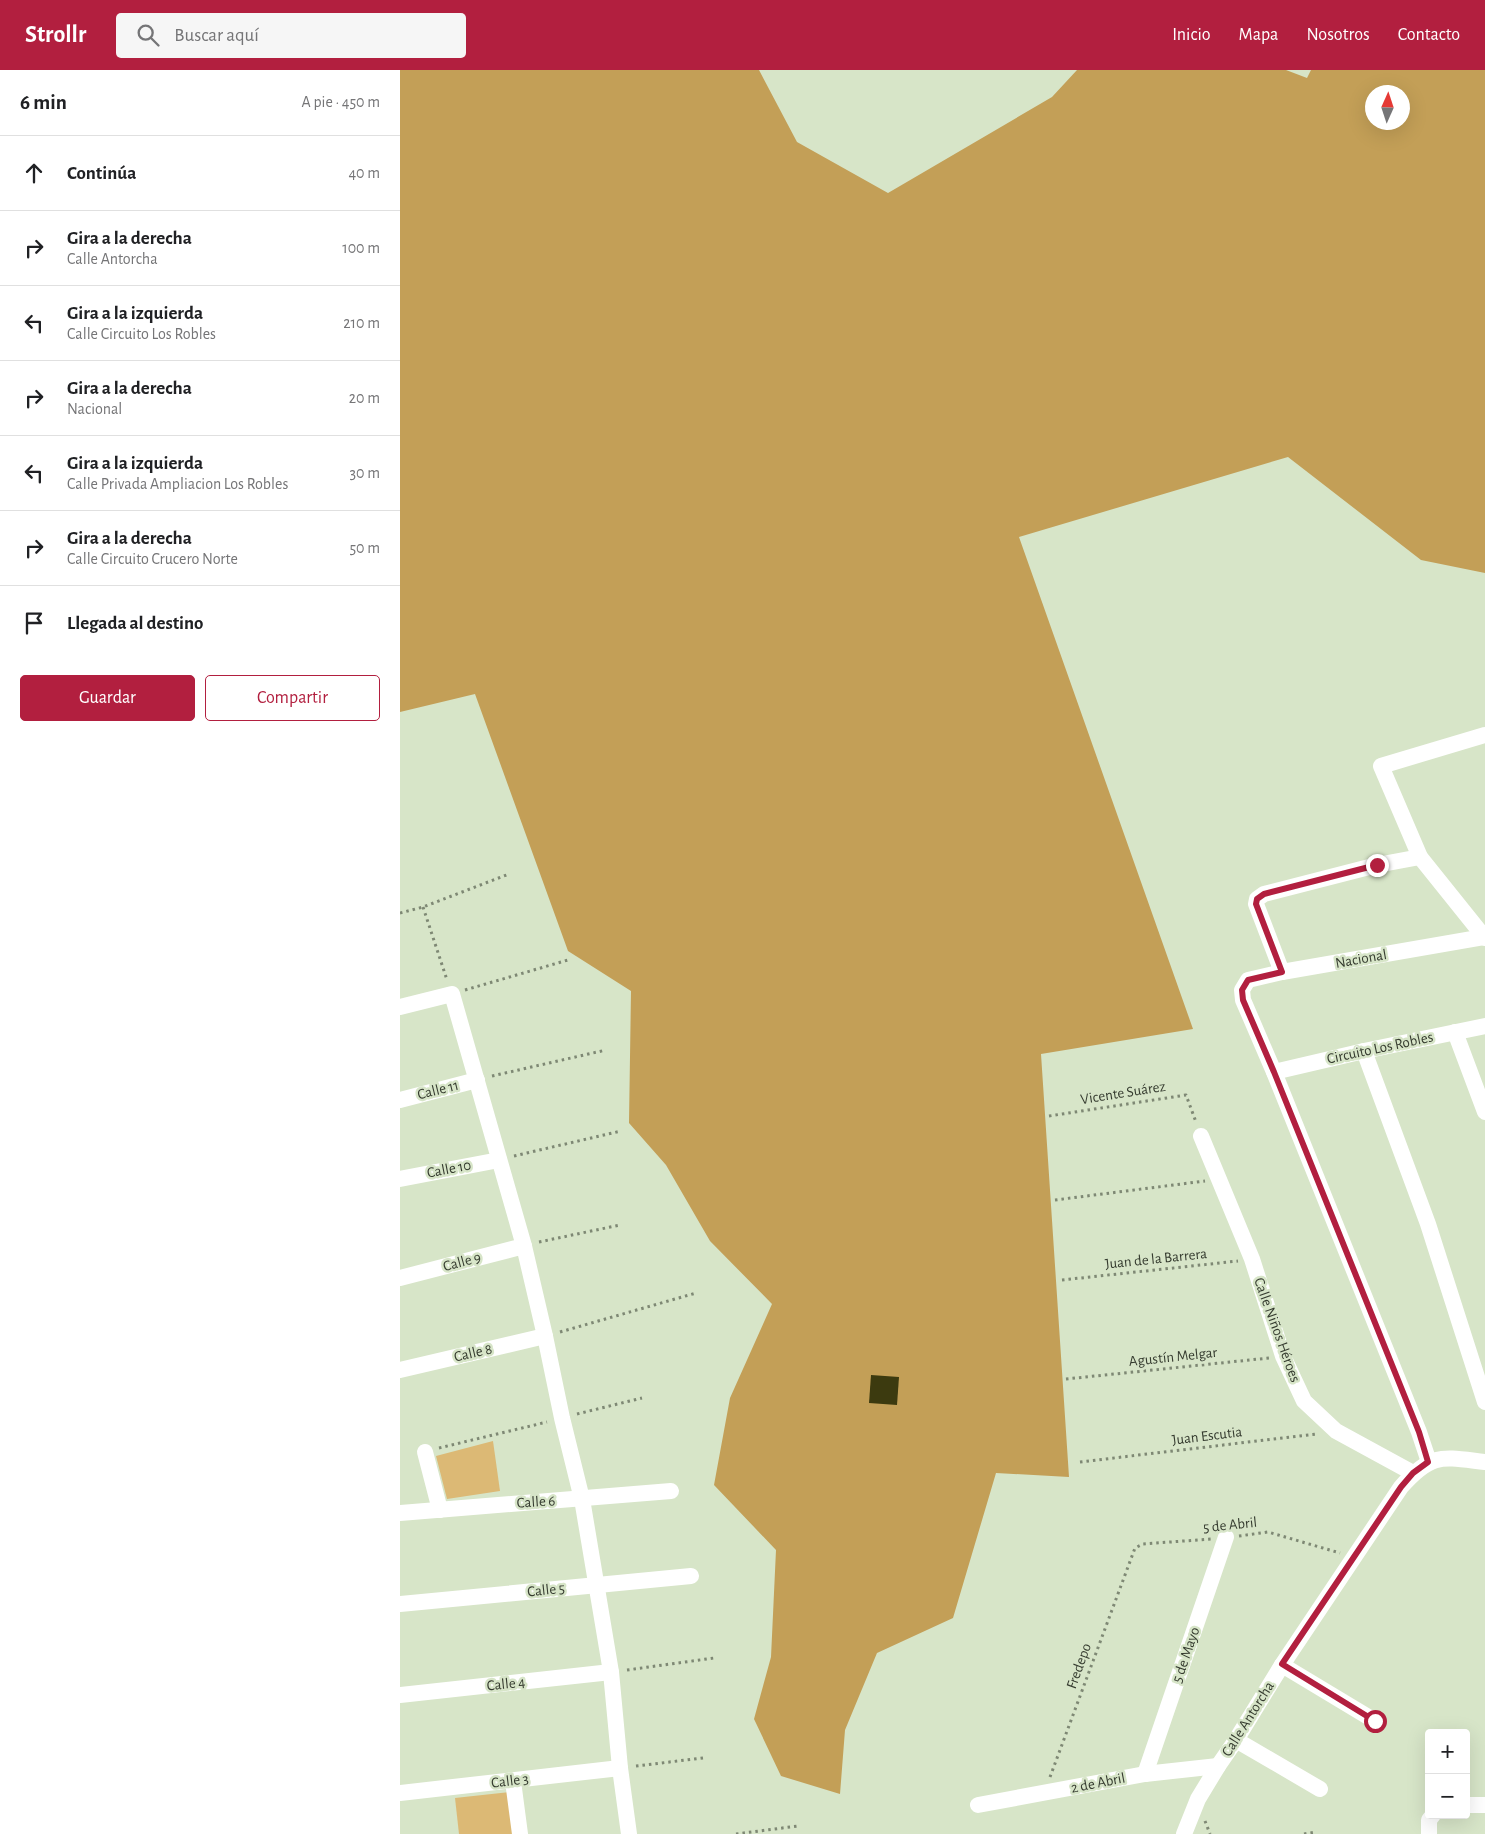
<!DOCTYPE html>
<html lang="es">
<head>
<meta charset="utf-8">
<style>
  body { margin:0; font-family:"Alegreya Sans",sans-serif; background:#f6f6f6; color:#202124 }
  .controls { position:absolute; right:15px; bottom:15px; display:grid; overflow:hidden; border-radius:5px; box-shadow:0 5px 20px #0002 }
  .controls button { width:45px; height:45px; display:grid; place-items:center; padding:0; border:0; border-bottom:1px solid #e0e0e0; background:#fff; color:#202124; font:25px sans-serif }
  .compass { position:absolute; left:965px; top:15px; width:45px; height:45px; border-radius:50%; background:#fff; box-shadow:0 5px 20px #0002; rotate:3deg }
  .stop { position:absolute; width:15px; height:15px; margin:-11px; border:4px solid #b21f3f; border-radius:50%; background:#fff }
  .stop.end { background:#b21f3f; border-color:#fff; box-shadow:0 1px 5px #0008 }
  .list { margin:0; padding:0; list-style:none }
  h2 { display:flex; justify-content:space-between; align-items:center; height:65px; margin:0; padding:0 20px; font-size:21px }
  h2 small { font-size:16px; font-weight:400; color:#757577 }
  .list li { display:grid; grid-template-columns:32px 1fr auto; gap:15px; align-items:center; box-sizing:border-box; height:75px; padding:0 20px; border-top:1px solid #e0e0e0 }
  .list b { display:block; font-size:19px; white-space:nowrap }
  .list p { margin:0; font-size:16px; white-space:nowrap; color:#757577 }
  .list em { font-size:16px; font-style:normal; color:#757577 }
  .actions { display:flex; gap:10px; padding:15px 20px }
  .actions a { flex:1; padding:11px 0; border:1px solid #b21f3f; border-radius:5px; text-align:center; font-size:18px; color:#b21f3f }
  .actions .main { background:#b21f3f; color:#fff }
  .icon { flex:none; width:28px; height:28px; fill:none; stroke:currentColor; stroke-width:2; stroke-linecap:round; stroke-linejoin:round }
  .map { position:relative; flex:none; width:1085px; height:1764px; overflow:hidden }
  header { display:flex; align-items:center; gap:30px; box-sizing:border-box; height:70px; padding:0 25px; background:#b21f3f; color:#fff }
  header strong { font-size:24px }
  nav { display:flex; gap:28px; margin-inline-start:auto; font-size:18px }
  .search { width:350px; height:45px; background:#f6f6f6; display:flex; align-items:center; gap:12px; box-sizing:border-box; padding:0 18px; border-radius:5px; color:#757577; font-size:19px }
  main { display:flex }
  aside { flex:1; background:#fff }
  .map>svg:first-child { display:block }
</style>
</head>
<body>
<header>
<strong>Strollr</strong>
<div class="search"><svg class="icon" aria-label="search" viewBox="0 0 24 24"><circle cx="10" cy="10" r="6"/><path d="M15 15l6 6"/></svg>Buscar aquí</div>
<nav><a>Inicio</a><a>Mapa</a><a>Nosotros</a><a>Contacto</a></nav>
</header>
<main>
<aside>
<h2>6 min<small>A pie · 450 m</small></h2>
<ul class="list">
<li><svg class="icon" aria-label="ahead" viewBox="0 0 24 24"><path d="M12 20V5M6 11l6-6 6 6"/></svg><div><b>Continúa</b></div><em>40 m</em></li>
<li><svg class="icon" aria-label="right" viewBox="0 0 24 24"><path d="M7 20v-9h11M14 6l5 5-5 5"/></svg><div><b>Gira a la derecha</b><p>Calle Antorcha</p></div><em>100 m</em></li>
<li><svg class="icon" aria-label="left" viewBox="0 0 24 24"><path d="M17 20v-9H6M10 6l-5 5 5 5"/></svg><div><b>Gira a la izquierda</b><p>Calle Circuito Los Robles</p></div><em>210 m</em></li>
<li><svg class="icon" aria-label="right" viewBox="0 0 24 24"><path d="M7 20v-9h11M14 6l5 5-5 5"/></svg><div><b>Gira a la derecha</b><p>Nacional</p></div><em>20 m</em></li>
<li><svg class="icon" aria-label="left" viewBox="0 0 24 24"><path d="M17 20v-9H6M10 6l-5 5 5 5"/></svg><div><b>Gira a la izquierda</b><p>Calle Privada Ampliacion Los Robles</p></div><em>30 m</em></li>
<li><svg class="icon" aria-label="right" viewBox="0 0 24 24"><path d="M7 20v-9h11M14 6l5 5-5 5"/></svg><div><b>Gira a la derecha</b><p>Calle Circuito Crucero Norte</p></div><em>50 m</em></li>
<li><svg class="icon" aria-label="arrive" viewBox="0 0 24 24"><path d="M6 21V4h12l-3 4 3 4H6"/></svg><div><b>Llegada al destino</b></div></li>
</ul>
<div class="actions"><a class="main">Guardar</a><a>Compartir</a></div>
</aside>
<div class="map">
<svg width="1085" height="1764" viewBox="0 0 1085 1764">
  <rect width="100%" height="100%" fill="#d7e5c8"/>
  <g fill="#dcb975">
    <path d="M93,1371L100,1421L47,1429L36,1386Z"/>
    <path d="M111,1722L115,1764H59L55,1728Z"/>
  </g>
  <path fill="#c39f57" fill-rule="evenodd" d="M0,0H359L397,72L488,123L652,27L677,0H886L907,8L911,0H1085V503L1021,490L888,387L619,467L793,959L641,984L669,1407L596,1403L553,1548L477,1583L445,1660L440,1724L381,1706L354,1649L371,1587L376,1480L314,1415L330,1328L372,1234L310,1171L266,1095L229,1053L231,921L168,881L75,624L0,642ZM972,22H1002V52H972Z"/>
  <path fill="#3c3a0f" d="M471,1305L499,1307L497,1335L469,1333Z"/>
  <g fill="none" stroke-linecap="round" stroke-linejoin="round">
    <g stroke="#7e8874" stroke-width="3" stroke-dasharray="2.5 4" stroke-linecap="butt">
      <path d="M23,837L47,910"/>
      <path d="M0,843L23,837L109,804"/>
      <path d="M65,920L168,890"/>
      <path d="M92,1006L206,980"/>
      <path d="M649,1046L786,1025L796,1052"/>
      <path d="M114,1086L221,1061"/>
      <path d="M655,1130L805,1111"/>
      <path d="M139,1172L220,1155"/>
      <path d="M662,1210L838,1191"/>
      <path d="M160,1262L296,1223"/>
      <path d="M666,1309L869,1288"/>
      <path d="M177,1344L242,1328"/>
      <path d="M39,1378L147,1352"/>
      <path d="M680,1392L916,1364"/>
      <path d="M839,1466L868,1462L940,1483"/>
      <path d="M227,1600L314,1588"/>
      <path d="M236,1696L303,1688"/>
      <path d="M650,1707L735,1478L743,1474L811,1469"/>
      <path d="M805,1751L810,1764"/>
      <path d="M336,1764L398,1756"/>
      <path d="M904,1764L916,1762"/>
    </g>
    <g stroke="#fff" stroke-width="16">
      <path d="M1085,665L981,696L1020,787L1085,868"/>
      <path d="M882,902L856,834L857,829L864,824L977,795L1020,787"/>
      <path d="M0,937L52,924L124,1176L145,1266L162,1348L182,1429L211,1602L220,1698L229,1764"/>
      <path d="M1055,962L1085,1042"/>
      <path d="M964,981L1028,1154L1085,1332"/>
      <path d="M874,1002L964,981L1085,956"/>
      <path d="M0,1030L77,1010"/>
      <path d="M801,1066L852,1189L883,1286L904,1331L936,1361L1013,1403"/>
      <path d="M0,1109L99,1090"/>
      <path d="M0,1208L124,1176"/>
      <path d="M0,1300L145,1266"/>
      <path d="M25,1382L40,1440"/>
      <path d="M1029,1392L1019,1362L874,1002L843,930L842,920L848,910L882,902L1084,867"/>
      <path d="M0,1443L271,1421"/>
      <path d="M0,1534L291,1506"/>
      <path d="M882,1595L975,1651"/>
      <path d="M0,1625L211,1602"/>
      <path d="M836,1670L920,1719"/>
      <path d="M745,1704L826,1467"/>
      <path d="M113,1711L120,1764"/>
      <path d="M0,1723L220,1698"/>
      <path d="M578,1735L745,1704L818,1696"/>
      <path d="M1066,1735H1085"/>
      <path d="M784,1764L798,1729L818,1696L836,1670L882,1595L1001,1417C1032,1382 1042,1387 1085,1392"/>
      <path d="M1029,1764V1750L1033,1745"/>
    </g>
  </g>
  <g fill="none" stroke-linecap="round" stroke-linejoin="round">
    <path stroke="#b21f3f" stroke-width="6" d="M975,1651L882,1594L1001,1417L1013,1403L1028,1392L1019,1362L874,1002L843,930L842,920L848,910L882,902L856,834L857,829L864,824L977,795"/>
  </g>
  <g text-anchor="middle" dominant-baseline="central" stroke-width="5" stroke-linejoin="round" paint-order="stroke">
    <g font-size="15" fill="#353b2f" stroke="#d7e5c8">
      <text transform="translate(961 889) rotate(-10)">Nacional</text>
      <text transform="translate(980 978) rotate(-12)">Circuito Los Robles</text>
      <text transform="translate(38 1020) rotate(-14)">Calle 11</text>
      <text transform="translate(723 1023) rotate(-9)">Vicente Suárez</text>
      <text transform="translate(49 1099) rotate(-11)">Calle 10</text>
      <text transform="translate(756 1189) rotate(-6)">Juan de la Barrera</text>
      <text transform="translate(62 1192) rotate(-15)">Calle 9</text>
      <text transform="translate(877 1260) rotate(70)">Calle Niños Héroes</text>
      <text transform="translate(73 1283) rotate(-13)">Calle 8</text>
      <text transform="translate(773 1287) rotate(-6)">Agustín Melgar</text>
      <text transform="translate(807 1366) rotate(-7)">Juan Escutia</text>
      <text transform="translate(136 1432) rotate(-4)">Calle 6</text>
      <text transform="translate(830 1455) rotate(-6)">5 de Abril</text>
      <text transform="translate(146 1520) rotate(-6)">Calle 5</text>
      <text transform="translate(786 1585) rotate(-71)">5 de Mayo</text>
      <text transform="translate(679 1596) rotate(-70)">Fredepo</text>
      <text transform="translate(106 1614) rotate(-6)">Calle 4</text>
      <text transform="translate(848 1649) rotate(-58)">Calle Antorcha</text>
      <text transform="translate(110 1711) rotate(-7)">Calle 3</text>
      <text transform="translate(698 1713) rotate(-11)">2 de Abril</text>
    </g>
  </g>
</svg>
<div class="controls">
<button>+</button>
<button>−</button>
</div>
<svg class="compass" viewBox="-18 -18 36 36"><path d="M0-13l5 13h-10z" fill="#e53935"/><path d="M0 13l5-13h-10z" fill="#757577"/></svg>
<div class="stop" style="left:975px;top:1651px"></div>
<div class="stop end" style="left:977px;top:795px"></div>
</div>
</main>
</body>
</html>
